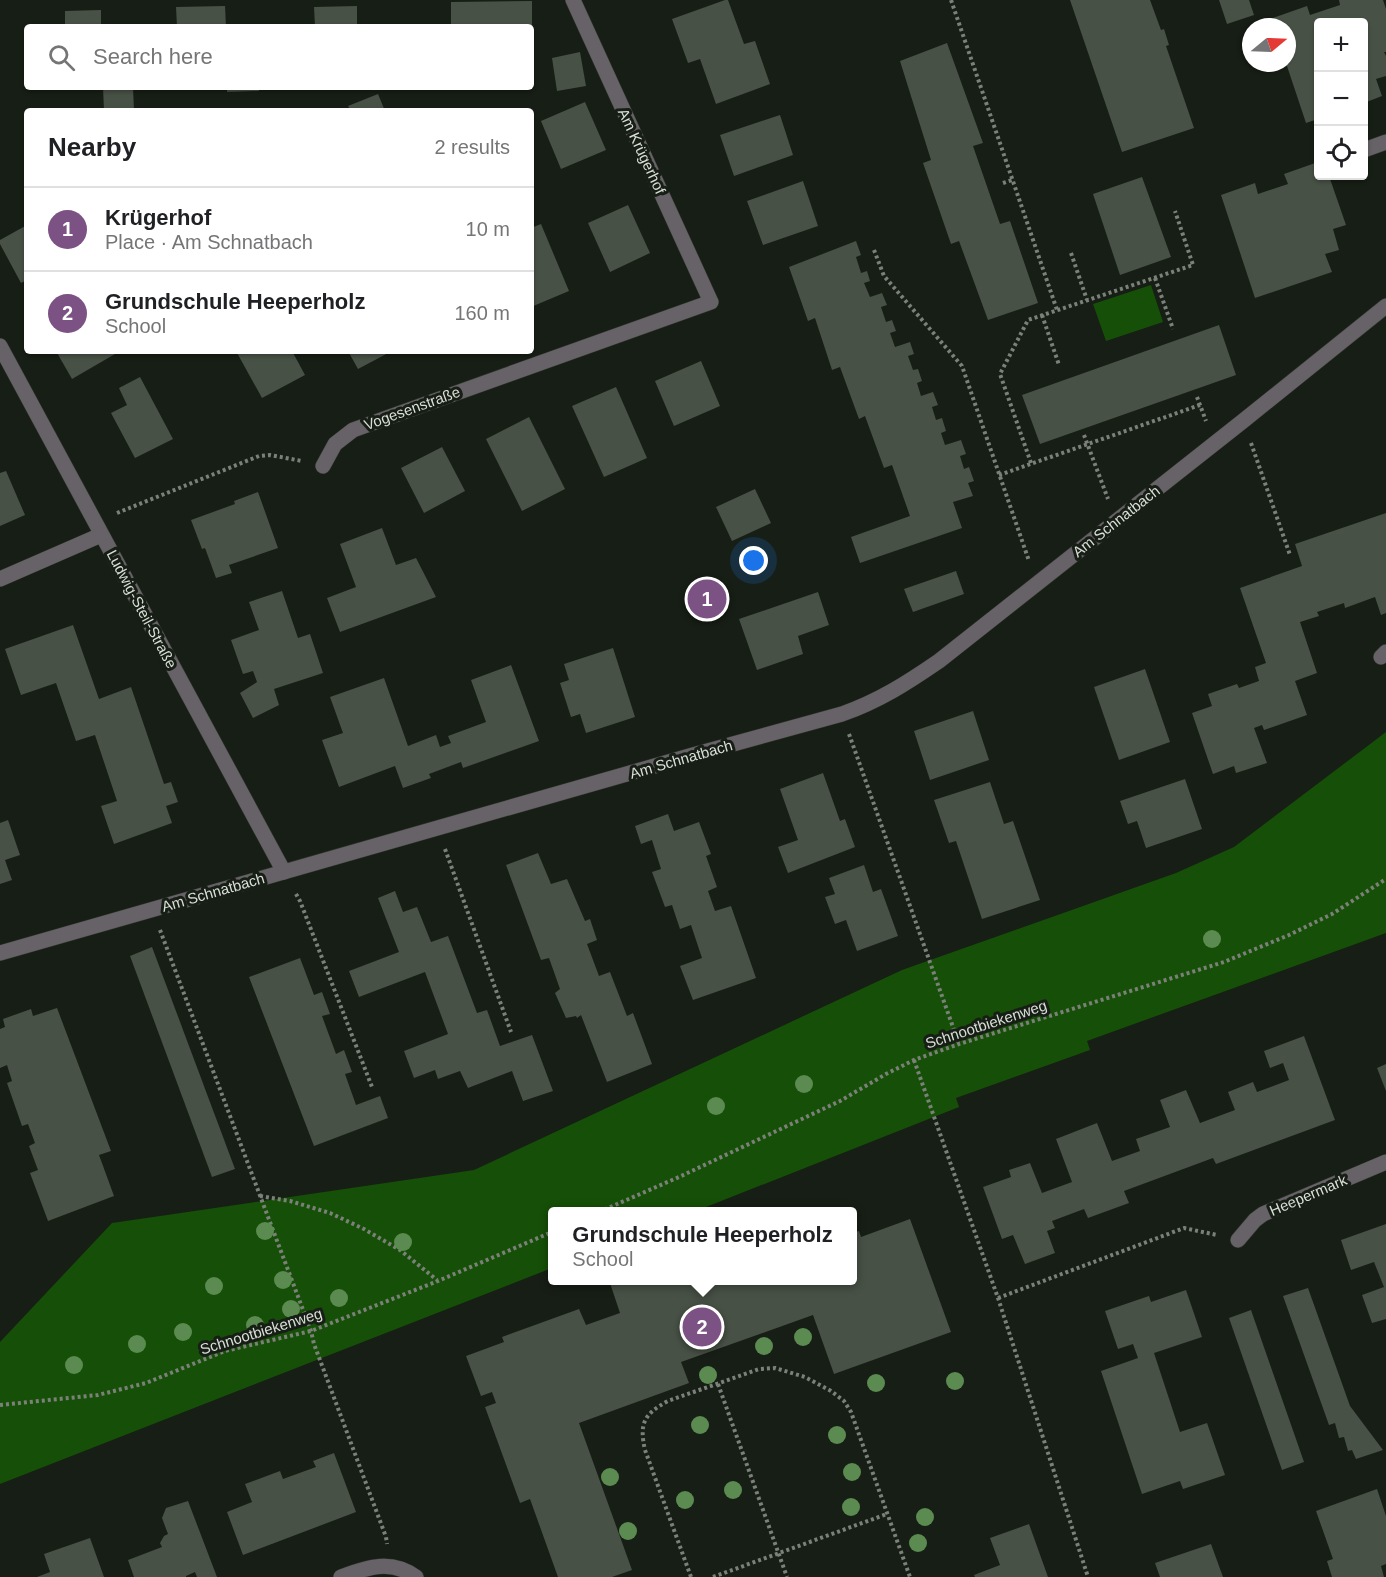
<!DOCTYPE html>
<html lang="en">
<head>
<meta charset="utf-8">
<style>
  body { margin:0; font-family:Helvetica,sans-serif; background:#f2f2f2; color:#202124 }
  .controls { position:absolute; right:18px; top:18px; display:grid; overflow:hidden; border-radius:6px; box-shadow:0 2px 4px #0004 }
  .controls button { width:54px; height:54px; display:grid; place-items:center; padding:0; border:0; border-bottom:2px solid #e0e0e0; background:#fff; color:#202124; font:30px sans-serif }
  .compass { position:absolute; left:1242px; top:18px; width:54px; height:54px; border-radius:50%; background:#fff; box-shadow:0 2px 4px #0004; rotate:71deg }
  .you { position:absolute; left:754px; top:561px; width:21px; height:21px; margin:-15px; border:4px solid #fff; border-radius:50%; background:#1a73e8; box-shadow:0 0 0 9px #1a73e833 }
  .badge { display:grid; place-items:center; width:39px; height:39px; border-radius:50%; background:#7c5184; color:#fff; font-size:20px; font-weight:700 }
  .pin { position:absolute; translate:-50% -50%; border:3px solid #fff; box-shadow:0 2px 6px #0006 }
  .popup { position:absolute; left:548px; top:1207px; width:309px; height:78px; box-sizing:border-box; display:grid; place-content:center; border-radius:6px; background:#fff; filter:drop-shadow(0 2px 4px #0005); font-size:20px; white-space:nowrap; color:#757577 }
  .popup b { font-size:22px; color:#202124 }
  .popup::after { content:''; position:absolute; left:50%; top:100%; margin-left:-12px; border:12px solid transparent; border-top-color:#fff }
  .list { margin:0; padding:0; list-style:none }
  h2 { display:flex; justify-content:space-between; align-items:center; height:78px; margin:0; padding:0 24px; font-size:26px }
  h2 small { font-size:20px; font-weight:400; color:#757577 }
  .list li { display:grid; grid-template-columns:39px 1fr auto; gap:18px; align-items:center; box-sizing:border-box; height:84px; padding:0 24px; border-top:2px solid #e0e0e0 }
  .list b { display:block; font-size:22px; white-space:nowrap }
  .list p { margin:0; font-size:20px; white-space:nowrap; color:#757577 }
  .list em { font-size:20px; font-style:normal; color:#757577 }
  .icon { flex:none; width:33px; height:33px; fill:none; stroke:currentColor; stroke-width:2; stroke-linecap:round; stroke-linejoin:round }
  .map { position:relative; flex:none; width:1386px; height:1577px; overflow:hidden }
  .search { position:absolute; background:#fff; box-shadow:0 2px 4px #0004; left:24px; top:24px; width:510px; height:66px; display:flex; align-items:center; gap:15px; box-sizing:border-box; padding:0 21px; border-radius:6px; color:#757577; font-size:22px }
  .panel { position:absolute; background:#fff; box-shadow:0 2px 4px #0004; left:24px; top:108px; width:510px; height:246px; border-radius:6px }
  .map>svg:first-child { display:block }
</style>
</head>
<body>
<div class="map">
<svg width="1386" height="1577" viewBox="0 0 1386 1577">
  <rect width="100%" height="100%" fill="#171e15"/>
  <g fill="#164f07">
    <path d="M1151,285L1163,322L1106,341L1093,304Z"/>
    <path d="M1386,732V933L1087,1041L1090,1050L956,1098L959,1107L696,1211L552,1212V1268L0,1484V1342L112,1223L474,1170L902,970L1176,873L1234,847Z"/>
  </g>
  <g fill="#485146">
    <path d="M725,0H728L744,44L755,41L770,84L716,104L700,59L688,63L672,19Z"/>
    <path d="M1070,0H1150L1161,30L1164,29L1169,45L1166,46L1194,128L1122,152Z"/>
    <path d="M1219,0H1249L1254,15L1227,24Z"/>
    <path d="M1339,0H1383L1386,9V52H1384L1386,56V76L1376,79L1382,96L1364,103V22H1318V119L1306,123L1286,63H1287V27H1273L1270,19L1307,6L1310,15L1340,5Z"/>
    <path d="M532,1V27H451V2Z"/>
    <path d="M225,6L226,27H177L176,7Z"/>
    <path d="M357,6V27H315L314,7Z"/>
    <path d="M101,10V27H65V11Z"/>
    <path d="M947,43L983,143L973,146L1000,224L1010,221L1038,303L988,320L959,241L951,244L923,163L931,160L900,61Z"/>
    <path d="M580,52L586,86L557,91L552,58Z"/>
    <path d="M103,87H133L134,111H104Z"/>
    <path d="M227,87H259V91L227,92Z"/>
    <path d="M378,94L385,111H351L348,106Z"/>
    <path d="M585,102L606,150L561,169L541,121Z"/>
    <path d="M780,115L793,155L734,176L720,135Z"/>
    <path d="M1318,162V176H1329L1346,225L1333,229L1339,250L1325,254L1332,272L1255,298L1221,195L1255,183L1258,194L1288,184L1284,174Z"/>
    <path d="M1142,177L1171,257L1120,275L1093,194Z"/>
    <path d="M803,181L818,226L763,245L747,201Z"/>
    <path d="M628,205L650,253L610,272L588,223Z"/>
    <path d="M541,224L569,291L531,307V228Z"/>
    <path d="M27,225V280L21,283L0,244V240Z"/>
    <path d="M856,241L861,255L856,257L861,273L867,271L870,281L864,283L870,297L882,293L887,305L881,307L886,322L892,320L896,331L890,333L895,347L910,342L914,354L908,356L913,370L918,369L922,381L917,383L921,396L933,392L938,405L932,407L936,420L942,418L946,431L941,433L945,445L961,440L966,454L960,456L964,469L969,467L974,481L968,483L973,496L953,502L962,528L860,563L851,537L910,516L892,465L884,468L865,416L859,419L840,367L832,370L815,318L808,321L789,267Z"/>
    <path d="M1219,325L1236,375L1040,444L1022,395Z"/>
    <path d="M56,351H113L115,354L72,379Z"/>
    <path d="M236,351H292L305,375L262,398Z"/>
    <path d="M348,351H392L358,369Z"/>
    <path d="M701,361L720,406L674,426L655,381Z"/>
    <path d="M140,377L173,439L135,458L111,413L127,405L119,388Z"/>
    <path d="M616,387L647,458L604,477L572,406Z"/>
    <path d="M529,417L565,489L522,511L486,439Z"/>
    <path d="M442,447L465,491L424,513L401,468Z"/>
    <path d="M6,471L25,515L0,526V473Z"/>
    <path d="M755,489L771,523L732,541L716,507Z"/>
    <path d="M258,492L278,548L229,565L232,573L216,578L205,548L202,549L191,520L235,504L234,501Z"/>
    <path d="M1386,513V613L1381,615L1375,597L1345,608L1344,603L1317,612L1319,616L1300,622L1317,673L1295,681L1307,715L1264,730L1262,725L1254,728L1267,763L1236,773L1234,766L1213,774L1192,713L1212,706L1208,694L1237,684L1239,688L1259,681L1255,667L1266,663L1240,588L1302,566L1295,544Z"/>
    <path d="M382,528L396,565L416,558L436,597L340,632L327,598L356,587L340,544Z"/>
    <path d="M956,571L964,594L913,612L904,589Z"/>
    <path d="M282,591L298,638L310,634L323,673L274,689L279,705L253,718L240,693L257,682L253,671L243,674L231,640L259,630L249,602Z"/>
    <path d="M818,592L829,625L798,636L803,654L757,670L739,619Z"/>
    <path d="M73,625L99,699L131,687L164,784L171,782L178,802L166,806L172,823L114,844L101,806L117,801L95,735L76,741L56,683L21,695L5,649Z"/>
    <path d="M613,648L635,717L586,733L580,714L571,717L560,683L569,680L564,664Z"/>
    <path d="M511,665L539,741L463,768L461,762L429,774L431,778L403,788L395,766L339,787L322,740L343,733L330,697L384,678L408,746L436,735L440,747L451,743L448,736L486,722L471,680Z"/>
    <path d="M1145,669L1170,742L1119,760L1094,687Z"/>
    <path d="M973,711L989,760L930,780L914,731Z"/>
    <path d="M823,773L840,821L845,819L855,847L788,873L778,847L798,840L780,789Z"/>
    <path d="M1185,779L1202,829L1146,848L1137,821L1128,824L1120,801Z"/>
    <path d="M990,782L1004,824L1013,821L1040,900L982,919L956,841L949,843L934,800Z"/>
    <path d="M668,814L674,831L699,822L711,854L706,856L717,887L708,891L715,911L731,906L756,978L693,1000L680,966L702,958L691,925L680,929L672,905L665,907L652,872L661,869L652,840L641,844L635,826Z"/>
    <path d="M8,820L20,855L5,860L12,880L0,884V823Z"/>
    <path d="M538,853L551,884L567,879L585,921L590,919L597,940L587,944L599,976L610,972L627,1016L633,1013L652,1064L607,1082L581,1015L577,1018L576,1016L566,1018L555,993L560,989L549,958L541,960L506,865Z"/>
    <path d="M864,865L873,892L881,889L898,936L857,951L846,920L835,924L825,897L835,894L829,878Z"/>
    <path d="M395,891L403,912L417,907L431,942L448,936L477,1013L487,1010L500,1046L532,1035L553,1091L523,1101L512,1071L468,1088L460,1071L438,1079L435,1070L414,1078L404,1051L448,1034L425,972L359,997L349,971L399,952L378,898Z"/>
    <path d="M152,947L235,1169L212,1177L130,956Z"/>
    <path d="M300,958L314,995L322,992L330,1014L322,1016L336,1054L344,1050L352,1072L345,1074L356,1105L380,1096L388,1118L314,1146L249,977Z"/>
    <path d="M57,1008L111,1151L99,1155L114,1196L48,1221L30,1173L38,1170L29,1146L35,1143L28,1124L22,1126L7,1083L12,1081L7,1065L0,1068V1029L5,1027L3,1019L31,1009L33,1016Z"/>
    <path d="M1304,1036L1335,1120L1216,1164L1213,1158L1124,1191L1129,1203L1088,1218L1084,1209L1052,1221L1055,1228L1047,1231L1055,1253L1025,1264L1013,1235L1002,1239L983,1187L1011,1177L1009,1170L1030,1163L1042,1193L1072,1182L1056,1139L1097,1123L1112,1161L1140,1151L1136,1139L1170,1127L1160,1100L1186,1090L1200,1123L1235,1110L1228,1092L1253,1082L1257,1092L1289,1080L1283,1063L1270,1068L1264,1051Z"/>
    <path d="M1386,1064V1091L1377,1068Z"/>
    <path d="M910,1219L951,1332L834,1374L813,1315L681,1362L689,1383L579,1423L632,1570L612,1577H558L530,1499L520,1503L485,1407L496,1403L492,1392L481,1396L466,1356L504,1342L502,1337L579,1309L586,1325L620,1313L609,1280H852V1233L859,1231L861,1237Z"/>
    <path d="M1386,1224V1319L1372,1323L1362,1295L1384,1287L1374,1262L1351,1270L1341,1240Z"/>
    <path d="M1308,1288L1350,1406L1383,1450L1356,1459L1352,1450L1348,1451L1344,1437L1339,1438L1335,1423L1329,1425L1283,1296Z"/>
    <path d="M1186,1290L1202,1337L1154,1353L1180,1432L1207,1423L1225,1475L1183,1489L1180,1481L1142,1494L1101,1371L1138,1358L1133,1344L1118,1349L1105,1311L1149,1296L1151,1302Z"/>
    <path d="M1251,1310L1304,1462L1282,1470L1229,1318Z"/>
    <path d="M334,1453L356,1512L243,1555L227,1512L252,1502L245,1484L280,1471L283,1479L316,1467L313,1461Z"/>
    <path d="M1377,1489L1386,1516V1564L1381,1566L1384,1577H1332L1327,1561L1333,1559L1316,1511Z"/>
    <path d="M188,1501L217,1577H197L195,1572L186,1576V1577H134L128,1560L162,1547L160,1543L164,1536L168,1534L162,1518L166,1508Z"/>
    <path d="M1029,1524L1048,1577H975L974,1575L1000,1565L990,1538Z"/>
    <path d="M90,1538L104,1577H37L50,1572L44,1554Z"/>
    <path d="M1211,1544L1223,1577H1160L1155,1563Z"/>
  </g>
  <g fill="none" stroke-linecap="round" stroke-linejoin="round">
    <defs>
      <g id="minor">
        <path d="M1364,150L1386,142"/>
        <path d="M0,346L284,872"/>
        <path d="M323,466L335,444L353,430L711,302L573,0"/>
        <path d="M0,579L101,535"/>
        <path d="M1381,657L1386,652"/>
        <path d="M0,953L693,755L842,714C879,701 907,683 939,661L1243,421L1386,306"/>
        <path d="M1238,1240L1255,1220L1263,1214L1386,1162"/>
        <path d="M341,1577C368,1567 391,1559 416,1577"/>
      </g>
    </defs>
    <use href="#minor" stroke="#323930" stroke-width="16"/>
    <g stroke="#7b8179" stroke-width="4" stroke-dasharray="3 3" stroke-linecap="butt">
      <path d="M951,0L1057,310"/>
      <path d="M1003,183L1012,180"/>
      <path d="M874,250L884,276L962,366L1029,561"/>
      <path d="M1071,253L1087,300"/>
      <path d="M1155,278L1173,329"/>
      <path d="M1042,315L1059,365"/>
      <path d="M1197,397L1206,421"/>
      <path d="M1084,435L1108,499"/>
      <path d="M1251,443L1290,555"/>
      <path d="M1031,463L1000,374L1028,320L1193,265L1175,211"/>
      <path d="M999,475L1200,405"/>
      <path d="M117,513L259,456L270,455L302,461"/>
      <path d="M849,734L959,1044"/>
      <path d="M445,849L511,1032"/>
      <path d="M296,894L300,901L372,1087"/>
      <path d="M160,930L311,1331L314,1344L386,1537L387,1544"/>
      <path d="M914,1060L998,1298L1088,1577"/>
      <path d="M260,1196L290,1201L330,1213L364,1229L400,1250L437,1280"/>
      <path d="M599,1212L679,1177L840,1101L886,1074L914,1060L959,1044L1224,962L1289,935L1332,914L1386,879"/>
      <path d="M998,1298L1184,1228L1217,1235"/>
      <path d="M718,1384L787,1577"/>
      <path d="M0,1405L98,1395L146,1383L225,1351L311,1331L438,1281L552,1232"/>
      <path d="M691,1577L645,1450C639,1423 644,1414 668,1401L759,1369L775,1368L805,1377L831,1391L844,1401L851,1412L910,1577"/>
      <path d="M713,1577L887,1514"/>
    </g>
    <use href="#minor" stroke="#676267" stroke-width="15"/>
  </g>
  <g fill="#5b8b50">
    <circle cx="1212" cy="939" r="9"/>
    <circle cx="804" cy="1084" r="9"/>
    <circle cx="716" cy="1106" r="9"/>
    <circle cx="265" cy="1231" r="9"/>
    <circle cx="403" cy="1242" r="9"/>
    <circle cx="283" cy="1280" r="9"/>
    <circle cx="214" cy="1286" r="9"/>
    <circle cx="339" cy="1298" r="9"/>
    <circle cx="291" cy="1309" r="9"/>
    <circle cx="255" cy="1325" r="9"/>
    <circle cx="183" cy="1332" r="9"/>
    <circle cx="803" cy="1337" r="9"/>
    <circle cx="137" cy="1344" r="9"/>
    <circle cx="764" cy="1346" r="9"/>
    <circle cx="74" cy="1365" r="9"/>
    <circle cx="708" cy="1375" r="9"/>
    <circle cx="955" cy="1381" r="9"/>
    <circle cx="876" cy="1383" r="9"/>
    <circle cx="700" cy="1425" r="9"/>
    <circle cx="837" cy="1435" r="9"/>
    <circle cx="852" cy="1472" r="9"/>
    <circle cx="610" cy="1477" r="9"/>
    <circle cx="733" cy="1490" r="9"/>
    <circle cx="685" cy="1500" r="9"/>
    <circle cx="851" cy="1507" r="9"/>
    <circle cx="925" cy="1517" r="9"/>
    <circle cx="628" cy="1531" r="9"/>
    <circle cx="918" cy="1543" r="9"/>
  </g>
  <g text-anchor="middle" dominant-baseline="central" stroke-width="6" stroke-linejoin="round" paint-order="stroke">
    <g font-size="15" fill="#d9dfd8" stroke="#171e15">
      <text transform="translate(642 151) rotate(65)">Am Krügerhof</text>
      <text transform="translate(412 408) rotate(-20)">Vogesenstraße</text>
      <text transform="translate(1116 521) rotate(-38)">Am Schnatbach</text>
      <text transform="translate(142 609) rotate(62)">Ludwig-Steil-Straße</text>
      <text transform="translate(681 759) rotate(-16)">Am Schnatbach</text>
      <text transform="translate(213 892) rotate(-16)">Am Schnatbach</text>
      <text transform="translate(986 1024) rotate(-18)">Schnootbiekenweg</text>
      <text transform="translate(1308 1195) rotate(-23)">Heepermark</text>
      <text transform="translate(261 1331) rotate(-17)">Schnootbiekenweg</text>
    </g>
  </g>
</svg>
<div class="controls">
<button>+</button>
<button>−</button>
<button><svg class="icon" aria-label="locate" viewBox="0 0 24 24"><circle cx="12" cy="12" r="6"/><path d="M12 2v4M12 18v4M2 12h4M18 12h4"/></svg></button>
</div>
<svg class="compass" viewBox="-18 -18 36 36"><path d="M0-13l5 13h-10z" fill="#e53935"/><path d="M0 13l5-13h-10z" fill="#757577"/></svg>
<div class="you"></div>
<div class="pin badge" style="left:707px;top:599px">1</div>
<div class="pin badge" style="left:702px;top:1327px">2</div>
<div class="popup"><b>Grundschule Heeperholz</b>School</div>
<div class="search"><svg class="icon" aria-label="search" viewBox="0 0 24 24"><circle cx="10" cy="10" r="6"/><path d="M15 15l6 6"/></svg>Search here</div>
<section class="panel">
<h2>Nearby<small>2 results</small></h2>
<ul class="list">
<li><span class="badge">1</span><div><b>Krügerhof</b><p>Place · Am Schnatbach</p></div><em>10 m</em></li>
<li><span class="badge">2</span><div><b>Grundschule Heeperholz</b><p>School</p></div><em>160 m</em></li>
</ul>
</section>
</div>
</body>
</html>
